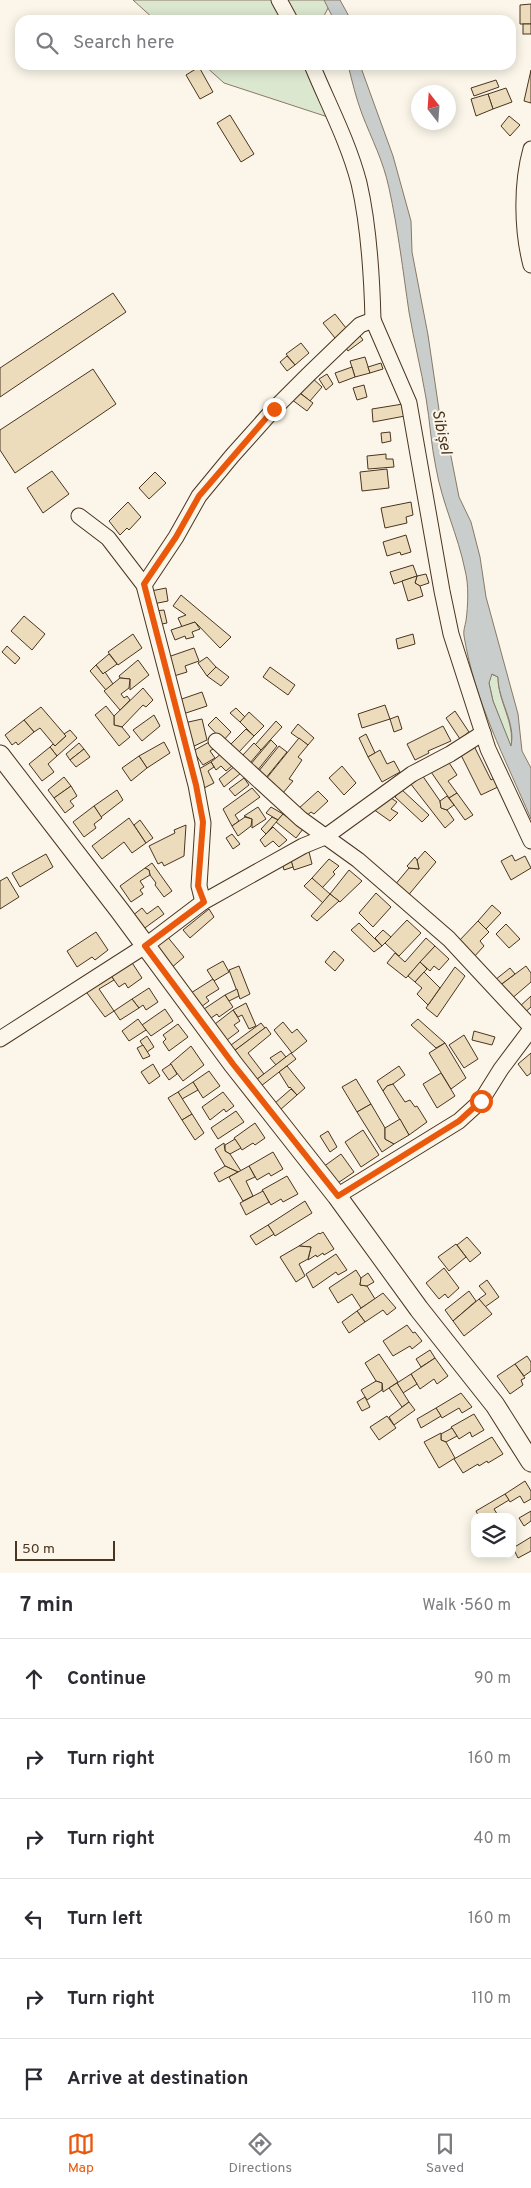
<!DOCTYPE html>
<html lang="en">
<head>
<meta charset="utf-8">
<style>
  body { margin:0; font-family:Overpass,sans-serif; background:#f7f7f7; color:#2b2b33 }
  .controls { position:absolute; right:15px; bottom:15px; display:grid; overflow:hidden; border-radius:10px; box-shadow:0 2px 12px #0003 }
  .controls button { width:45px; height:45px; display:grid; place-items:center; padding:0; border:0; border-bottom:1px solid #e1e1e2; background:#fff; color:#2b2b33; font:25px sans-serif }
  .compass { position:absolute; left:411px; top:85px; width:45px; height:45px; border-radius:50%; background:#fff; box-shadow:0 2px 12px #0003; rotate:343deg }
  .scale { position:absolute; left:15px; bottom:12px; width:100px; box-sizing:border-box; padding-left:5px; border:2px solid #4a3520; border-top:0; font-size:14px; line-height:18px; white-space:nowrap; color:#4a3520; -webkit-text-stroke:4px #fbf6e9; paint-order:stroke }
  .stop { position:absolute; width:15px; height:15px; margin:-11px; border:4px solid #ea580c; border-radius:50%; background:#fff }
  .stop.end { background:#ea580c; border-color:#fff; box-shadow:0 1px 5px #0008 }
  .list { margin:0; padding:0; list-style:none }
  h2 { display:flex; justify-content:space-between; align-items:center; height:65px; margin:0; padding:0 20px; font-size:21px }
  h2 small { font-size:16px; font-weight:400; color:#7c7c81 }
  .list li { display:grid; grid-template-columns:32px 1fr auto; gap:15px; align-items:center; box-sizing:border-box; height:80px; padding:0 20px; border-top:1px solid #e1e1e2 }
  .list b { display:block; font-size:19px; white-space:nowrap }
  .list em { font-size:16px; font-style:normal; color:#7c7c81 }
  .icon { flex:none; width:28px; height:28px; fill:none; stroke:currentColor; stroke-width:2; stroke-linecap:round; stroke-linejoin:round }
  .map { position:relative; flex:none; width:531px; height:1573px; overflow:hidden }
  .search { position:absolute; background:#fff; box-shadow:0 2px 12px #0003; left:15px; right:15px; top:15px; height:55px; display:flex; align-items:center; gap:12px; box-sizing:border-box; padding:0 18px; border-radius:15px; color:#7c7c81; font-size:19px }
  .sheet { height:545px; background:#fff }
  nav { display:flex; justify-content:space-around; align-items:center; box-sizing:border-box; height:70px; border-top:1px solid #e1e1e2; background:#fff; font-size:14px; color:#7c7c81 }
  nav a { display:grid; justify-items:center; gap:2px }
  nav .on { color:#ea580c }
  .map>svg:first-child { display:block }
</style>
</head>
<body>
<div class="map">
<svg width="531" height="1573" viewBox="0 0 531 1573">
  <rect width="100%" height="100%" fill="#fbf6e9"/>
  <g fill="#dce7d0" stroke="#887966">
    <path d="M133,0H332L322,20H155Z"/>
    <path d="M204,65H319L334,119L224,83Z"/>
    <path d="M491,674L498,677C498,702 515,722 511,747L493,701L489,683Z"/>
  </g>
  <g fill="#c9cecd" stroke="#887966" fill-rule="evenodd">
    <path d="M324,0H340L351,20H334Z"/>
    <path d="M348,65H360L393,156L411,221L412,252L428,335L439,410L446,431L459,497L471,522L480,557L486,597L518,714L522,751L531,768V819C505,758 475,702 464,636C463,631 465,626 466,621C468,605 469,585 465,570C458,535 442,503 436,468C431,445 430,421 426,398C421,369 414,341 409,312C403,271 398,229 389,188C383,160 372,140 362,114C356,98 352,81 348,65ZM492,674L498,677C498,701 516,722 511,746L493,701L489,683Z"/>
  </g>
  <g fill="#ecdcbc" stroke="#4a3520">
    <path d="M531,4V24H520V5Z"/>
    <rect x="523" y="24" width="8" height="10"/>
    <path d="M199,67L213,92L200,99L186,75Z"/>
    <path d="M531,70V103L524,101Z"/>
    <path d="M496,80L499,87L474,96L471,88Z"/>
    <path d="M506,88L512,102L493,109L488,94Z"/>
    <path d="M488,94L493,109L476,116L471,99Z"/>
    <path d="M230,115L254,154L241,162L217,123Z"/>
    <path d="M509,116L520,125L510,136L501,126Z"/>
    <path d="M113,293L126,312L0,397V368Z"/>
    <path d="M335,314L346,328L335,338L323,323Z"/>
    <path d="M358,333L363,340L348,351L343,344Z"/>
    <path d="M301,343L309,353L295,365L286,354Z"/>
    <path d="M287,356L295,365L287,371L280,362Z"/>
    <path d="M365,357L370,373L355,377L350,361Z"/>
    <path d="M381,363L383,369L370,373L368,367Z"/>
    <path d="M352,367L355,377L339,383L335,373Z"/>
    <path d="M93,369L116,404L15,473L0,450V430Z"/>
    <path d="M327,374L333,384L326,390L319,379Z"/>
    <path d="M311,377L322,387L310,401L298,391Z"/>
    <path d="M364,385L367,397L357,400L353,388Z"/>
    <path d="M293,388L313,403L307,411L287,396Z"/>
    <path d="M403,404L405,416L373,422L372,409Z"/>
    <path d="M390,432L391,441L382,443L381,433Z"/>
    <path d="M386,454V459H393L394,467L368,469L367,456Z"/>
    <path d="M387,469L389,488L362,491L360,472Z"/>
    <path d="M52,471L69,494L43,513L27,488Z"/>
    <path d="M155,472L166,483L149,499L139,488Z"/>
    <path d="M128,502L141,517L129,530L127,528L120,535L109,521Z"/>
    <path d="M411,502L413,515L406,517L407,523L385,528L381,508Z"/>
    <path d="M406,535L411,552L401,555L400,552L387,556L383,542Z"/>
    <path d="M413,565L417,576L394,584L390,572Z"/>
    <path d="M426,574L429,583L420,586L415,583L417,576Z"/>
    <path d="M417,576L415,583L420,586L423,596L408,601L402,581Z"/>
    <path d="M166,588L168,601L153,604L151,591Z"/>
    <path d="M181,595L231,637L220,648L195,622L182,627L178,618L186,615L173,606Z"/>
    <path d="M164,610L167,623L157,625L155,611Z"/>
    <path d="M24,616L45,634L32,650L11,631Z"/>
    <path d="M195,622L200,629L192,632L194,637L186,639L185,636L175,640L171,630Z"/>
    <path d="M133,634L142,648L118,665L108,652Z"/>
    <path d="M413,634L415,644L398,649L396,639Z"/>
    <path d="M7,646L20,658L15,664L2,652Z"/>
    <path d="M194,648L199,661L185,666L187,672L174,676L168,657Z"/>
    <path d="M109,654L117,664L103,674L96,665Z"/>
    <path d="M207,657L216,667L207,676L198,663Z"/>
    <path d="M138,660L149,675L130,690V679L120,678L119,676Z"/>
    <path d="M96,665L103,674L105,672L113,684L106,690L90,671Z"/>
    <path d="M216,667L229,677L221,686L207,676Z"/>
    <path d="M270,667L295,685L288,695L263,677Z"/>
    <path d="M120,678L130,679L129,688L121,694L124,698L127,696L130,700L120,710L104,691Z"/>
    <path d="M143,688L153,700L146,707L143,705L122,727L114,725V716Z"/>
    <path d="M202,692L207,706L180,715L176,701Z"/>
    <path d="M385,705L390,719L362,728L358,714Z"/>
    <path d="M106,706L114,716V725L122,727L130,737L119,746L95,715Z"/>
    <path d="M41,707L66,736L55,746L40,728L34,732L24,720Z"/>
    <path d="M236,708L245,717L240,722L230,713Z"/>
    <path d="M455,711L469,732L460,739L446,718Z"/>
    <path d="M249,712L264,726L254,736L240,722Z"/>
    <path d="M154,715L160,726L142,741L133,730Z"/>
    <path d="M398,716L402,729L394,732L390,719Z"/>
    <path d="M216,717L231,732L223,741L208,725Z"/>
    <path d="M202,719L207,740L190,748L184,723Z"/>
    <path d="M24,720L34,732L18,745L16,742L12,745L5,735Z"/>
    <path d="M276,721L282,727L261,750L255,745Z"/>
    <path d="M298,724L314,738L308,745L291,733Z"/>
    <path d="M443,726L451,741L428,751L429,753L415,760L407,744Z"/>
    <path d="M246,729L254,736L239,752L231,744Z"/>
    <path d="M70,730L77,738L57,756L50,747L53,744L55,746L66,736L64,734Z"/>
    <path d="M366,734L375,753L368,757L359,738Z"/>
    <path d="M299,738L308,745L298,757L302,760L289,779L293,781L283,793L266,779Z"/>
    <path d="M271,740L277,746L257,771L250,765Z"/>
    <path d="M211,741L216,747L210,751L215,758L203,765L193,751Z"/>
    <path d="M164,742L170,753L147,768L139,756Z"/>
    <path d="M79,743L84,749L70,760L66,754Z"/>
    <path d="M254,743L261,750L250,763L242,756Z"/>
    <path d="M279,746L287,752L265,779L258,772Z"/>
    <path d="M474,746L491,780L496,777L500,786L481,795L460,753Z"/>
    <path d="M50,747L57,756L48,764L54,772L42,781L29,764Z"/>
    <path d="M84,749L90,757L76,767L70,760Z"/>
    <path d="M380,750L387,764L394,761L400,772L382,782L368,757Z"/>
    <path d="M222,753L233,765L226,771L221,766L216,770L211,762Z"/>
    <path d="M139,756L147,768L131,781L122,768Z"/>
    <path d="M446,758L457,775L448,781L457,793L449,798L429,769Z"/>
    <path d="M211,762L214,767L208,771L214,783L202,789L194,772Z"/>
    <path d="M235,766L241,773L224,787L219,779Z"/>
    <path d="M342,766L356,783L344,795L329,778Z"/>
    <path d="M422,775L440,801L441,808L447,810L454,820L445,828L410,783Z"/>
    <path d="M64,777L71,786L54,798L48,790Z"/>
    <path d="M244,778L249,785L235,796L229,789Z"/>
    <path d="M71,786L77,796L70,801L74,806L65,813L54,798Z"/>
    <path d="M252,788L260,797L235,815L239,821L232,826L223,809Z"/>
    <path d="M401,789L429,815L422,822L395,797Z"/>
    <path d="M117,790L123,800L101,817L94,806Z"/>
    <path d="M318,791L328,801L314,814L311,812L305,817L298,809Z"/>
    <path d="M457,793L473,815L465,820L449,798Z"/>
    <path d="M388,796L397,802L391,809L398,813L390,821L373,809Z"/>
    <path d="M447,796L454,805L447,810L441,808L440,801Z"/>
    <path d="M94,806L102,818L94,824L96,828L84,837L73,822Z"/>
    <path d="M258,807L266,819L252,828V819L244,816Z"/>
    <path d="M271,807L283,814L278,820L266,813Z"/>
    <path d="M283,814L303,829L296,838L276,822Z"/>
    <path d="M245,817L252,819L251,826L238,836L232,826Z"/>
    <path d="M272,817L278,820L266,834L261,829Z"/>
    <path d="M129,818L146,843L132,853L124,842L102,859L92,846Z"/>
    <path d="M140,820L153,838L146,843L134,825Z"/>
    <path d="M186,825L184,856L164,866L162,862L158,864L149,846L175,833L174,830Z"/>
    <path d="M273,827L287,840L279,847L273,841L265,847L260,840Z"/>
    <path d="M232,834L240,844L233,849L226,838Z"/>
    <path d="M425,851L436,862L406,898L394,886L409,868L419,869L417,860Z"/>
    <path d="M309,852L312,864L294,870L290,858Z"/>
    <path d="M46,854L53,867L20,887L12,873Z"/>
    <path d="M512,855L515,861L525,856L531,868L511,880L501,861Z"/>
    <path d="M415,857L417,860L419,869L409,868L407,866Z"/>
    <path d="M329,859L339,866L333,872L335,874L322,888L312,878Z"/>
    <path d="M291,860L293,867L284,870L282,862Z"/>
    <path d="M152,863L172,891L164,897L155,885L156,883L150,875L149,870L145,868Z"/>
    <path d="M145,868L149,870L150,875L140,881L144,887L140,890L143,894L131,902L120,886Z"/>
    <path d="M349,870L362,881L340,902L330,894Z"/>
    <path d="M7,877L19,897L0,909V881Z"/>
    <path d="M312,878L330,894L323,903L304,886Z"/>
    <path d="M376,893L391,907L373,927L359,913Z"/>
    <path d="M330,894L339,901L317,921L311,916Z"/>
    <path d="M492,905L501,913L486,929L478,921Z"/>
    <path d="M158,906L164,914L142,930L132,916L142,908L147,914Z"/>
    <path d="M209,909L214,917L190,938L183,930Z"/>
    <path d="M407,920L421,933L399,956L385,943Z"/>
    <path d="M478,921L489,932L480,941L484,946L473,958L457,943Z"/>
    <path d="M359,923L382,946L374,952L351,930Z"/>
    <path d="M506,924L520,939L509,948L496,934Z"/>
    <path d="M383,930L391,937L382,946L375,938Z"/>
    <path d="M96,932L108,950L95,960L92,957L77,967L67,951Z"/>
    <path d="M166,935L184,957L171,968L154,945Z"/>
    <path d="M426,938L435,946L406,978L387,963L395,953L405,962Z"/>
    <path d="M435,946L449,959L439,970L434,966L430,971L420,962Z"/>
    <path d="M334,951L344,960L335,971L325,962Z"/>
    <path d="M129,958L142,978L128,988L125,983L119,987L109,973Z"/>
    <path d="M223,961L229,972L214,981L207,970Z"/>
    <path d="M420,962L427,969L415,982L408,976Z"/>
    <path d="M239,966L250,994L240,999L229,970Z"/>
    <path d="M526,966L531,973V982L510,1000L499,986Z"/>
    <path d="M455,967L465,976L437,1017L426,1008Z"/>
    <path d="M510,968L515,974L499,986L495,980Z"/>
    <path d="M424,972L440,988L428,1005L417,994L422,988L415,982Z"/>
    <path d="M109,973L114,980L99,989L114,1011L105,1017L84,989Z"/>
    <path d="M213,979L219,989L206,997L209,1001L201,1007L191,993Z"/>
    <path d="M149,988L158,1002L146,1010L143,1005L139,1008L132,999Z"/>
    <path d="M237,989L239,996L229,1001L225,995Z"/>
    <path d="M225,995L233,1007L219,1017L217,1014L211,1018L204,1009Z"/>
    <path d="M531,996V1007L523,1014L518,1008Z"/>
    <path d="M132,999L139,1008L120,1020L114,1011Z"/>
    <path d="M246,1003L256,1026L249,1029L242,1015L238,1017L233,1010Z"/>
    <path d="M165,1009L173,1021L151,1036L142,1025Z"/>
    <path d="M233,1010L240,1021L234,1025L239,1031L227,1040L215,1024Z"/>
    <path d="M138,1019L146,1030L129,1041L122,1031Z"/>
    <path d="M418,1019L445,1043L436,1048L411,1025Z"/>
    <path d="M283,1022L292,1033L297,1029L307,1041L292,1053L274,1030Z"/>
    <path d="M261,1023L265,1028L234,1051L231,1045Z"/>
    <path d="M178,1024L188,1037L169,1051L163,1042L166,1039L163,1035Z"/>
    <path d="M266,1027L271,1034L248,1053L264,1074L256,1080L234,1051Z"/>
    <path d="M474,1031L495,1037L492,1045L472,1040Z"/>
    <path d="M464,1035L478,1059L464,1068L449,1045Z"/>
    <path d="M147,1036L154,1047L147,1052L140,1041Z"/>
    <path d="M445,1043L466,1078L451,1089L429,1053Z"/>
    <path d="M143,1045L150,1056L143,1059L137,1048Z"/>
    <path d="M191,1046L204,1065L183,1081L170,1064Z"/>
    <path d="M281,1051L286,1057L276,1065L270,1058Z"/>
    <path d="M291,1053L296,1059L261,1086L256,1080Z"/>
    <path d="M531,1053V1073L527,1076L518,1064Z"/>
    <path d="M153,1064L160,1076L149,1084L141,1072Z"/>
    <path d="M171,1064L177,1074L169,1080L162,1070Z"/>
    <path d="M287,1066L305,1088L297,1095L290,1087L289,1088L279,1072Z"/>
    <path d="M399,1066L405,1075L393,1084L387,1086L383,1091L377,1081Z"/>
    <path d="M209,1071L220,1086L203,1098L193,1082Z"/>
    <path d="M441,1073L455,1096L437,1108L423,1084Z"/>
    <path d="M356,1079L371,1104L357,1112L342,1087Z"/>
    <path d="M193,1082L198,1090L182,1099L178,1092Z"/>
    <path d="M393,1084L405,1102L410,1100L415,1107L417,1106L427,1122L409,1135L383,1091L387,1086Z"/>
    <path d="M291,1089L297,1095L280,1110L275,1103Z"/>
    <path d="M178,1092L192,1114L182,1120L168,1098Z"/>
    <path d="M223,1092L234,1106L226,1112L224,1109L210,1120L202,1107Z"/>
    <path d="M371,1104L385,1128V1139L394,1144L382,1152L357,1112Z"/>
    <path d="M236,1111L244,1122L218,1139L211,1128Z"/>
    <path d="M192,1114L204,1133L195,1140L182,1120Z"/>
    <path d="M400,1119L409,1135L394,1144L385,1139V1128Z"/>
    <path d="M255,1123L265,1138L255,1145L253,1143L242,1150L234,1138Z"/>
    <path d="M363,1130L379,1155L361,1167L345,1142Z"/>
    <path d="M328,1131L337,1147L330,1152L320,1136Z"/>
    <path d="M235,1139L241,1148L230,1154L225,1151V1145Z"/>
    <path d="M224,1143L225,1151L230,1154L241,1171L238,1172L225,1166L215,1149Z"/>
    <path d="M273,1152L283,1169L271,1176L269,1173L257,1180L249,1166Z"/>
    <path d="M341,1154L354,1172L335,1185L323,1167Z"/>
    <path d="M225,1166L238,1172L219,1182L214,1173Z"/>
    <path d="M249,1166L255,1177L246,1181L253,1196L243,1201L229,1177Z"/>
    <path d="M287,1176L298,1194L283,1202L281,1199L271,1205L262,1190Z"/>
    <path d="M263,1191L269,1202L246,1215L240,1203Z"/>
    <path d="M305,1201L312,1213L275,1236L268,1225Z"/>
    <path d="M268,1225L274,1234L256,1245L250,1236Z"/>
    <path d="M323,1232L334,1249L324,1255L323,1253L317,1257L316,1255L308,1260L311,1247L299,1246L319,1233L320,1234Z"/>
    <path d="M467,1237L481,1253L470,1262L457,1245Z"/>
    <path d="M456,1244L466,1257L449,1271L438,1257Z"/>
    <path d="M299,1246L311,1247L308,1259L299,1264L305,1276L296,1282L280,1257Z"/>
    <path d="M336,1254L347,1270L338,1275L336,1272L313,1288L306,1274Z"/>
    <path d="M444,1268L459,1288L448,1298L445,1294L439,1299L426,1283Z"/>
    <path d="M356,1270L361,1278L360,1285L367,1286L375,1299L361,1308L352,1294L338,1303L329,1288Z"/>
    <path d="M368,1273L374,1282L367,1286L360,1285L361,1278Z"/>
    <path d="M487,1280L499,1297L485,1307L479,1299L486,1294L479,1286Z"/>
    <path d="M469,1291L476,1301L453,1321L445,1310Z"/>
    <path d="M383,1293L396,1308L387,1315L383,1310L365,1322L357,1311Z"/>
    <path d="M479,1299L492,1314L464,1336L453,1321Z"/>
    <path d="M357,1311L365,1322L349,1333L342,1322Z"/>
    <path d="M407,1325L413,1333L415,1332L422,1341L412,1349L410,1346L393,1356L383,1341Z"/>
    <path d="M430,1350L435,1358L421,1367L416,1359Z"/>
    <path d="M379,1354L398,1382L383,1392L382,1383L376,1381L365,1363Z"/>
    <path d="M527,1356L531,1362V1371L524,1376L515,1364Z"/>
    <path d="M435,1358L448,1376L437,1384L434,1379L420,1389L411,1374Z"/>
    <path d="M515,1364L525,1378L521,1380L523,1385L510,1394L497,1376Z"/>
    <path d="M411,1374L417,1384L403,1393L397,1383Z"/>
    <path d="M376,1381L382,1383V1390L367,1400L361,1390Z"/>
    <path d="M397,1383L409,1402L402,1407L389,1388Z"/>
    <path d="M461,1393L472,1407L462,1413L459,1408L442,1418L436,1408Z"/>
    <path d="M365,1397L370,1407L362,1411L357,1402Z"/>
    <path d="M409,1402L415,1410L394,1425L389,1417Z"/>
    <path d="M436,1408L441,1416L421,1428L417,1419Z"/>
    <path d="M474,1414L484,1430L472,1437L470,1432L459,1439L451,1427Z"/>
    <path d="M387,1416L396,1428L379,1440L370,1427Z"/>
    <path d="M452,1428L457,1436L446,1442L441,1440V1434Z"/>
    <path d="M441,1433V1440L446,1442L455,1458L439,1468L424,1442Z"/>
    <path d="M492,1437L503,1454L488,1463L487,1461L479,1466L478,1464L463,1473L454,1459Z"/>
    <path d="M525,1481L531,1491V1499L524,1503L520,1496L510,1502L505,1494Z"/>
    <path d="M505,1494L509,1500L494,1509L499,1517H479L476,1511Z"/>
    <path d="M531,1511V1521L524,1526L519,1518Z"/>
    <path d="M531,1537V1551L518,1558L513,1548Z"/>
  </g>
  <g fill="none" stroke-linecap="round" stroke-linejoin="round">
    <defs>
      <g id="minor">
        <path d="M279,0L290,20"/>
        <path d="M312,65C328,104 348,141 359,183C368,222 372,279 373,320"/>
        <path d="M531,149C521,184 522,231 531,265"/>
        <path d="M79,516L108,538L144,585L196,785L203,823L199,886L203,902"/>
        <path d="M144,585L176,537L199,496L232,456L274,409L308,375L360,325L373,320L409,403L442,591L451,634L488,749L531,841"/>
        <path d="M216,741L301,819L358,860L449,939L531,1027"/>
        <path d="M0,1039L145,946L203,902L303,846L325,837L412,774L450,754L483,733"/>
        <path d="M337,1196L459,1121L481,1101L501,1069L531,1029"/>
      </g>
      <path id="major" d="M0,755L120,911L233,1064L337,1196L419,1309L495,1405L531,1462"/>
    </defs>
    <use href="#minor" stroke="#4a3520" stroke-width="17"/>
    <use href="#major" stroke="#4a3520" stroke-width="21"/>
    <use href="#minor" stroke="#fbf6e9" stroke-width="15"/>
    <use href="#major" stroke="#fbf6e9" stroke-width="19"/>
  </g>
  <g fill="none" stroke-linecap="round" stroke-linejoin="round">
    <path stroke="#ea580c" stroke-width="6" d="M274,409L199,496L176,537L144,584L196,785L203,822L198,886L204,902L145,946L233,1064L338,1196L459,1121L481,1101"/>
  </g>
  <g text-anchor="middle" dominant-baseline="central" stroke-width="4" stroke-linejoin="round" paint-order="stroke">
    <g font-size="16" font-style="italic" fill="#4a3520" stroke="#fbf6e9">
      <text transform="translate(441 432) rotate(78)">Sibișel</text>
    </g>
  </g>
</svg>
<div class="controls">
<button><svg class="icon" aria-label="layers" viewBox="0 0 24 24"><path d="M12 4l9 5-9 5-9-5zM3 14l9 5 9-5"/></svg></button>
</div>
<svg class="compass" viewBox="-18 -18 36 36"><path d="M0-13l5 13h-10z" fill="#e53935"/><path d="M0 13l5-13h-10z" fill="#7c7c81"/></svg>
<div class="scale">50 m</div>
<div class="stop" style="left:481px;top:1101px"></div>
<div class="stop end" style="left:274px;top:409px"></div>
<div class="search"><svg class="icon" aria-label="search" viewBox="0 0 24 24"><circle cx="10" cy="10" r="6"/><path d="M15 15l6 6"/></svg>Search here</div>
</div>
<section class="sheet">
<h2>7 min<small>Walk · 560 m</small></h2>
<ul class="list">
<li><svg class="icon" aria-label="ahead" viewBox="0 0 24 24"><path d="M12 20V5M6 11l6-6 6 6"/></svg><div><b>Continue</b></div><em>90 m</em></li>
<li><svg class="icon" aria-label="right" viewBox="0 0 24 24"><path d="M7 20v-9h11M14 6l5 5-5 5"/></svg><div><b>Turn right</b></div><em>160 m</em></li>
<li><svg class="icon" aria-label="right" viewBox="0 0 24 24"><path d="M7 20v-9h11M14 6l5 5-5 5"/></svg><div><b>Turn right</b></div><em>40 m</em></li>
<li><svg class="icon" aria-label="left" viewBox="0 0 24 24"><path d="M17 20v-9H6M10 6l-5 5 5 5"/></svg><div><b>Turn left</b></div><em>160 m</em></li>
<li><svg class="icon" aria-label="right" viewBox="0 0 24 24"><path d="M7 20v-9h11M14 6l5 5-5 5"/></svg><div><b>Turn right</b></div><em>110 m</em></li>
<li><svg class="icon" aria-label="arrive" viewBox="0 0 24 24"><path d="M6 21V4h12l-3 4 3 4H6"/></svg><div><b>Arrive at destination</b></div></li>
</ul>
</section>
<nav>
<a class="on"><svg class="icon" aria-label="map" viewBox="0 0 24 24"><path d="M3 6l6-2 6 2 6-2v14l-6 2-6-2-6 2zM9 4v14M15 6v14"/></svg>Map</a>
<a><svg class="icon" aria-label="directions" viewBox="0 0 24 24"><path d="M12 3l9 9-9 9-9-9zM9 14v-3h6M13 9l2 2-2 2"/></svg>Directions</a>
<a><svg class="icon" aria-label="saved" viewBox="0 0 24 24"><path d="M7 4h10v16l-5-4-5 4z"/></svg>Saved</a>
</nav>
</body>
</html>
